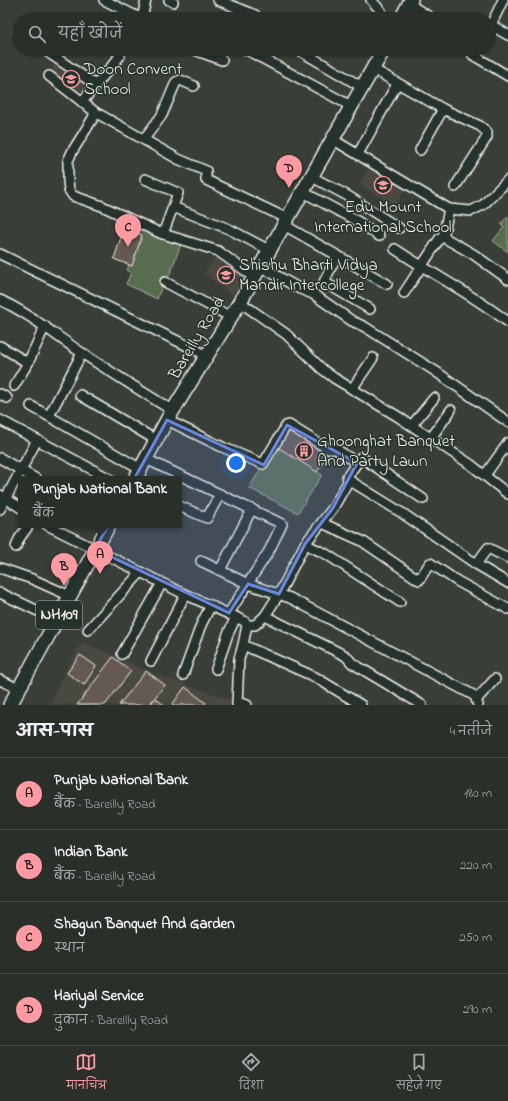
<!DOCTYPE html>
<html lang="hi">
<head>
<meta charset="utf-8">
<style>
  body { margin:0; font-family:"Indie Flower","Playpen Sans Deva",sans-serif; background:#373b36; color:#f1f3f6 }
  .you { position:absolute; left:236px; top:463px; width:14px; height:14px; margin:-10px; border:3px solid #fff; border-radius:50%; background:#1a73e8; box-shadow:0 0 0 6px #1a73e833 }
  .badge { display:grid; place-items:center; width:26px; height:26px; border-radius:50%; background:#ff9aa2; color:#111; font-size:13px; font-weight:700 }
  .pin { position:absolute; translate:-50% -33px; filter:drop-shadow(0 1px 2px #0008) }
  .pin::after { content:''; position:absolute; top:21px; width:14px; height:12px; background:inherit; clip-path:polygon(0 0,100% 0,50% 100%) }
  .popup { position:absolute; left:18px; top:476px; width:164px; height:52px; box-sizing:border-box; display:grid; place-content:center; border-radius:0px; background:#2b2f2a; filter:drop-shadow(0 1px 3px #0005); font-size:13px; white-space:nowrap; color:#a6a9a8 }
  .popup b { font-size:15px; color:#f1f3f6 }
  .popup::after { content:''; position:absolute; left:50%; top:100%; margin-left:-8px; border:8px solid transparent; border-top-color:#2b2f2a }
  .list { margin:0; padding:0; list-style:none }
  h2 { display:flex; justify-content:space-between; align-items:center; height:52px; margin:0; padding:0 16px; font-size:17px }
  h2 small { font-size:13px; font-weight:400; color:#a6a9a8 }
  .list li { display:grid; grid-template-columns:26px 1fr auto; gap:12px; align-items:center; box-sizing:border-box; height:72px; padding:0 16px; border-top:1px solid #474a47 }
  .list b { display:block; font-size:15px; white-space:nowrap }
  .list p { margin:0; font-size:13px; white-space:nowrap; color:#a6a9a8 }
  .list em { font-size:13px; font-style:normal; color:#a6a9a8 }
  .icon { flex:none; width:22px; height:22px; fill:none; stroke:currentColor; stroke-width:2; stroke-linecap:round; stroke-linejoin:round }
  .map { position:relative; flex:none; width:508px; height:705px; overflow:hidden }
  .search { position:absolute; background:#2b2f2a; box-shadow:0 1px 3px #0004; left:12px; right:12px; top:12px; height:44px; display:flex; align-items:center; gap:10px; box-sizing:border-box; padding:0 14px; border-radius:22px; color:#a6a9a8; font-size:15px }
  .sheet { height:340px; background:#2b2f2a }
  nav { display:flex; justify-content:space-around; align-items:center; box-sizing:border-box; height:56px; border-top:1px solid #474a47; background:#2b2f2a; font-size:11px; color:#a6a9a8 }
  nav a { display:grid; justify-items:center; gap:2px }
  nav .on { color:#ff9aa2 }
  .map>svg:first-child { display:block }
</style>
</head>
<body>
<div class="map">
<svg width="508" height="705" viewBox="0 0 508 705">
  <rect width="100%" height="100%" fill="#393f38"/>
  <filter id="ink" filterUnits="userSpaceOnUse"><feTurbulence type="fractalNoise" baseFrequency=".025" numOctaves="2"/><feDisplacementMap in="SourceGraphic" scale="8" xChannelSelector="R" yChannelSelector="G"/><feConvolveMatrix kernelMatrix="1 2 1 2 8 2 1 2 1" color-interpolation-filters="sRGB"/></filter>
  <g filter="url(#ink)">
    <g fill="#494a43">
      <path d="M57,59L94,83L81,98L49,74Z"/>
      <path d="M372,164L406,186L396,206L359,184Z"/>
      <path d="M218,254L247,276L234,297L204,273Z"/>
      <path d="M82,642L157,675L234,701V705H51L57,687Z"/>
    </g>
    <g fill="#596c4f" stroke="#a6ae9c">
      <path d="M508,216V252L493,241L504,227L501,224Z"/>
      <path d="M138,227L181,244L168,279L165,278L157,299L126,284L131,273L127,271L129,264L132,265L142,235L136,232Z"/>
      <path d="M279,448L322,475L298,513L249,488L262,467L266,469Z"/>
    </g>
    <g fill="#655a52" stroke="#f4f1e8">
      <path d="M124,228L142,235L132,266L114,259Z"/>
      <path d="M290,430L328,454L317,472L279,448Z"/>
      <path d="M80,655L96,666L84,685L67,673Z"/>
      <path d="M113,657L131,671L105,705H77Z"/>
      <path d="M146,671L165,685L149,705H119Z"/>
      <path d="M185,687L206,703L204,705H172Z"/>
      <path d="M155,698L164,705H150Z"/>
    </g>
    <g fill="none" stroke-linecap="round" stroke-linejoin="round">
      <defs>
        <g id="minor">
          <path d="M104,0L142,19"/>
          <path d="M169,0L173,2"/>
          <path d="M218,0L255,15"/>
          <path d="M371,0L381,11L383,19"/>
          <path d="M503,0L491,25L508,35"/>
          <path d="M409,4L433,19"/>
          <path d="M142,19L146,0"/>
          <path d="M18,32H19"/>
          <path d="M43,49L96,85"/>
          <path d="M192,49L222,60"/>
          <path d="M245,49L351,106"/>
          <path d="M297,49L362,87"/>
          <path d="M473,49L472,52L473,55L508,76"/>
          <path d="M373,69L443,109L480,126L487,132V137L455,187"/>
          <path d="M49,76L95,112L178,159L206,171V180L288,219"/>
          <path d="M82,102L120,56V53L113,49"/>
          <path d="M95,112L93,118L72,152L68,161V181L69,190L73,196L102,206L160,233L218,251L254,277"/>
          <path d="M144,139L162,115L176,82L180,80L194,86"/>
          <path d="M332,139L449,209L471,211L483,205L508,180"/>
          <path d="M420,150L443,109"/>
          <path d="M358,154L397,84"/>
          <path d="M312,177L348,196L399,228"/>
          <path d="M145,179L178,193L163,234"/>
          <path d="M303,192L357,221L379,236"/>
          <path d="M173,207L229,229L269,250"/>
          <path d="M284,225L387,284"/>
          <path d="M443,237L449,209"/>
          <path d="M395,249C432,274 472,294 508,322"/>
          <path d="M0,254L208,356"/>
          <path d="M337,255L324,282L370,309"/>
          <path d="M260,266L300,289L313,294L352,321L365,327L435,371L508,422"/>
          <path d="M165,282L231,317"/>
          <path d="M404,293L440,238L443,237L473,254L508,279"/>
          <path d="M0,300C30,314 55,335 82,353C112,373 143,392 173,411"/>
          <path d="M240,302L286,334L322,369L334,378L397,416L470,464L508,494"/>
          <path d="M0,346L28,363"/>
          <path d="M14,386L28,363L45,326"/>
          <path d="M352,389L373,358"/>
          <path d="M0,394L7,398"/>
          <path d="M80,395L156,440"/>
          <path d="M31,406L141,469"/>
          <path d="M49,416L82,353"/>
          <path d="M0,420L110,479"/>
          <path d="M167,420L222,447L263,464L286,426L289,425L328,449H336L357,463"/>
          <path d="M412,425L434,398"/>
          <path d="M431,438L451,410"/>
          <path d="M0,458L36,479"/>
          <path d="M146,459L282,524L269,551L229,613"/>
          <path d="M485,475L508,443"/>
          <path d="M349,480L347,477L361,457L423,499"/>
          <path d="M0,495L21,508"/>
          <path d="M179,506L207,518L220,494"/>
          <path d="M0,509L37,440"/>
          <path d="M322,523L362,541L419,580L430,563L457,581L508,609"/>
          <path d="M47,525L180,592L244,621L247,625L243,645L315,677L361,705"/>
          <path d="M305,544L326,554L400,602"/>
          <path d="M16,547L19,539L29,525"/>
          <path d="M201,561L248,584L290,598L475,696L478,705"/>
          <path d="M476,564L488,548L508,558"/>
          <path d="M0,568L32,579L70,596"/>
          <path d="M220,570L252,509"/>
          <path d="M0,593L57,620"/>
          <path d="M265,616L346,656L352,663L422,705"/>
          <path d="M247,625H255L265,616L279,594L305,544L333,508L349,480L402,513L476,564L508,583"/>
          <path d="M88,630L141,572"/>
          <path d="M122,654L162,583"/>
          <path d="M151,661L185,595"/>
          <path d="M216,669L228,634L236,617"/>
          <path d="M183,675L201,625L211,605"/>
          <path d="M0,680L19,689"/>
          <path d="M477,699L495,679"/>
          <path d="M237,702L247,705"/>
          <path d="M237,705L239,659L243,645"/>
        </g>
        <g id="highway">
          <path d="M401,19L411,0"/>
          <path d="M135,479L167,420L240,302L384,49"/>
          <path d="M10,705L109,525"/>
        </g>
      </defs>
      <use href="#minor" stroke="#f4f1e8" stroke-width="12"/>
      <use href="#highway" stroke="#f4f1e8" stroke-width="16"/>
      <use href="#minor" stroke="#26332d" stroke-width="9"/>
      <use href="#highway" stroke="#26332d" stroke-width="13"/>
    </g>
  </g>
  <path fill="#6887de" fill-opacity="0.2" stroke="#6887de" stroke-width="3" stroke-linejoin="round" d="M167,420L264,465L287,425L357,463L333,508L305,544L279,594L248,584L229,613L95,549Z"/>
  <defs>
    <symbol id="school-ring" viewBox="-11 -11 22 22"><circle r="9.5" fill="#26332d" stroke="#ff9aa2" stroke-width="1.5"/><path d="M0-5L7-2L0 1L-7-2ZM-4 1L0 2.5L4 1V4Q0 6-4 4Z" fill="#ff9aa2"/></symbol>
    <symbol id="building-ring" viewBox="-11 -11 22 22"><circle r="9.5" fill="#26332d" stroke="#ff9aa2" stroke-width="1.5"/><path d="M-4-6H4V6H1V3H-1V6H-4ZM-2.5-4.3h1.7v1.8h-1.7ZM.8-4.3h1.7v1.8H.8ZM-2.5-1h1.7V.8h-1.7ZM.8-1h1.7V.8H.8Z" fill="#ff9aa2"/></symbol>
  </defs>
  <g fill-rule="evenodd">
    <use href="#school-ring" x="61" y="69" width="20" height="20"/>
    <use href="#school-ring" x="373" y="175" width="20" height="20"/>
    <use href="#school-ring" x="216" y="265" width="20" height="20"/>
    <use href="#building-ring" x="294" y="441" width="20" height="20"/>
  </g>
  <g text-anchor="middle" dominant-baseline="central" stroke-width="3" stroke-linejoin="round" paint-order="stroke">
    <rect fill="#26332d" stroke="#b6b8b0" stroke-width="1" x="36" y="601" width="46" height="28" rx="3"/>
    <g font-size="16" font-weight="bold" fill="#f4f1e8">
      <text x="59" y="615">NH109</text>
    </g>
    <g font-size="17" fill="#f4f1e8" stroke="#26332d" text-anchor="start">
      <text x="84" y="69">Doon Convent<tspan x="84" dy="20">School</tspan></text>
      <text x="383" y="207" text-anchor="middle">Edu Mount<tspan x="383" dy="20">International School</tspan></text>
      <text x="239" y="265">Shishu Bharti Vidya<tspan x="239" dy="20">Mandir Intercollege</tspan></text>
      <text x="317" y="441">Ghoonghat Banquet<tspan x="317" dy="20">And Party Lawn</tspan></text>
    </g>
    <g font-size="17" fill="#f4f1e8" stroke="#26332d">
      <text transform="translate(197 338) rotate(-59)">Bareilly Road</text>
    </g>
  </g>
</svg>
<div class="you"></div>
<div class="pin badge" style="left:100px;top:574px">A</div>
<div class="popup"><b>Punjab National Bank</b>बैंक</div>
<div class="pin badge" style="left:64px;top:586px">B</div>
<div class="pin badge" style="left:128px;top:247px">C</div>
<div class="pin badge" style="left:289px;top:188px">D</div>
<div class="search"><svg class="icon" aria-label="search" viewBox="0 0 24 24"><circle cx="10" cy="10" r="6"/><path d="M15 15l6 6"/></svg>यहाँ खोजें</div>
</div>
<section class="sheet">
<h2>आस-पास<small>4 नतीजे</small></h2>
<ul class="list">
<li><span class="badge">A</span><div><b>Punjab National Bank</b><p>बैंक · Bareilly Road</p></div><em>180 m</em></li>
<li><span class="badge">B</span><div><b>Indian Bank</b><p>बैंक · Bareilly Road</p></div><em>220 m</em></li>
<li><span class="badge">C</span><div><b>Shagun Banquet And Garden</b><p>स्थान</p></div><em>250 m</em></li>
<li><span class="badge">D</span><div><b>Hariyal Service</b><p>दुकान · Bareilly Road</p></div><em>290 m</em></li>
</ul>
</section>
<nav>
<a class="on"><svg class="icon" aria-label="map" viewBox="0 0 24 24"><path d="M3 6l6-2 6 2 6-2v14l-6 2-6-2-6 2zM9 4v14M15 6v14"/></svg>मानचित्र</a>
<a><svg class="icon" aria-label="directions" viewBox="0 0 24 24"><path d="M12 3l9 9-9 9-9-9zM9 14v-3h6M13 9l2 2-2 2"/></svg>दिशा</a>
<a><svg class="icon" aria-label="saved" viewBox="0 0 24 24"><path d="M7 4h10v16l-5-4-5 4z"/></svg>सहेजे गए</a>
</nav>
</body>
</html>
